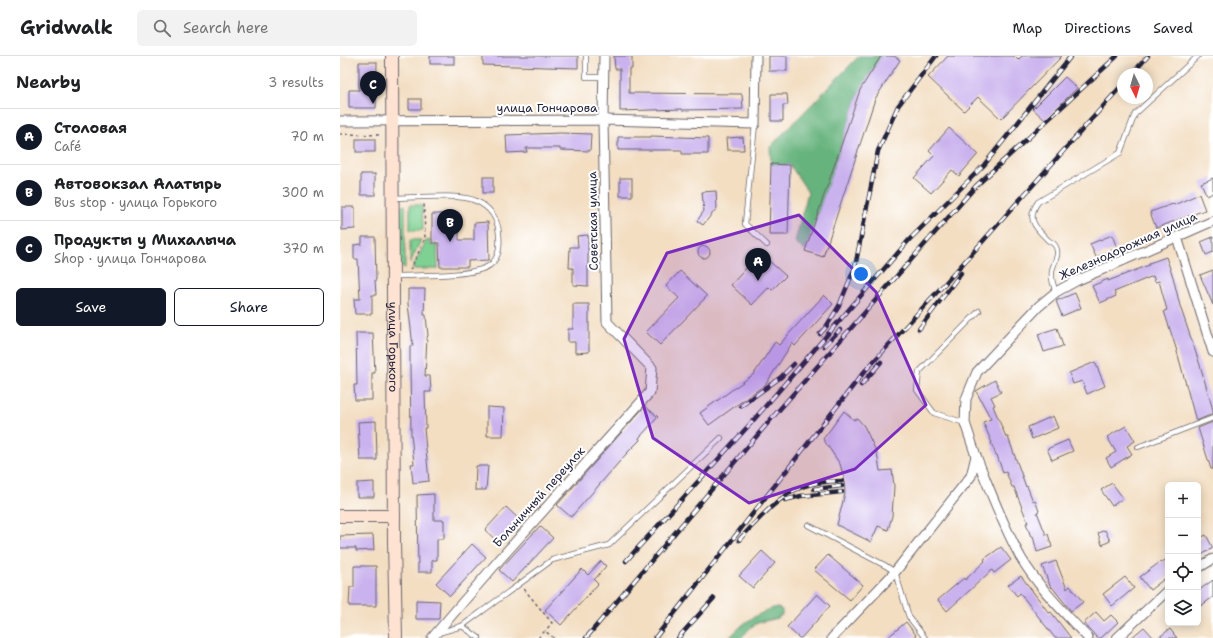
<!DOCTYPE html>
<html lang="en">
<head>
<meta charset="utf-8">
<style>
  body { margin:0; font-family:"Shantell Sans",sans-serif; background:#f2f2f2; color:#202124 }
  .controls { position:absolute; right:12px; bottom:12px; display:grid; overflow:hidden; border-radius:6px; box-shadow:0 2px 10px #0003 }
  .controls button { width:36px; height:36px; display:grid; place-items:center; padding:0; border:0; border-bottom:1px solid #e0e0e0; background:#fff; color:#202124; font:20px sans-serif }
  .compass { position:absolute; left:777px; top:12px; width:36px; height:36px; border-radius:50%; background:#fff; box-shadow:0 2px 10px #0003; rotate:175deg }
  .you { position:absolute; left:521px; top:218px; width:14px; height:14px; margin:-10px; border:3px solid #fff; border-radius:50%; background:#1a73e8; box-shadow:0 0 0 6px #1a73e833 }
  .badge { display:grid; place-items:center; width:26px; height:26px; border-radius:50%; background:#111827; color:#fff; font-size:13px; font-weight:700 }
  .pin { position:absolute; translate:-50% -33px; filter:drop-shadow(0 1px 2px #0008) }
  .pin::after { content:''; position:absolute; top:21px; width:14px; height:12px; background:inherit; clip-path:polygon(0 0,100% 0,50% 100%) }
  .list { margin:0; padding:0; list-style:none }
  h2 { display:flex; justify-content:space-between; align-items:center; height:52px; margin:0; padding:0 16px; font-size:17px }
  h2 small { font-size:13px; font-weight:400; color:#757577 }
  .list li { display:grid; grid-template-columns:26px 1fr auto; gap:12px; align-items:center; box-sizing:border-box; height:56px; padding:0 16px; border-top:1px solid #e0e0e0 }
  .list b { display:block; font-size:15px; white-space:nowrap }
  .list p { margin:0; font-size:13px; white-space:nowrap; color:#757577 }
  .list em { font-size:13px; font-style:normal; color:#757577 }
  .actions { display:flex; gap:8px; padding:12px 16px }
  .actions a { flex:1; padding:9px 0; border:1px solid #111827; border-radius:6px; text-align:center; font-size:14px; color:#111827 }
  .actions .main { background:#111827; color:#fff }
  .icon { flex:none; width:22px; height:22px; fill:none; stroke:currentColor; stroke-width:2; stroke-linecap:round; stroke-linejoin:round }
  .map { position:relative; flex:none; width:873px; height:582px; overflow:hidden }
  header { display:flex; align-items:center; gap:24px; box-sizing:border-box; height:56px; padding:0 20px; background:#fff; border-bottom:1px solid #e0e0e0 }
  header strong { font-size:19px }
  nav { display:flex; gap:22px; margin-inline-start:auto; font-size:14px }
  .search { width:280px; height:36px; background:#f2f2f2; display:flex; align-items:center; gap:10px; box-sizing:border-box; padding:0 14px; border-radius:6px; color:#757577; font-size:15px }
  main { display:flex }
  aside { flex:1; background:#fff }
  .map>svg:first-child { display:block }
</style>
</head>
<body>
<header>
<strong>Gridwalk</strong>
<div class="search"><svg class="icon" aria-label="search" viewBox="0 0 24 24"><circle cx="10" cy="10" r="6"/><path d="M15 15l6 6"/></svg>Search here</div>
<nav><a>Map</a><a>Directions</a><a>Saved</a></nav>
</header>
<main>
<aside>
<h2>Nearby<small>3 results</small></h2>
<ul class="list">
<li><span class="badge">A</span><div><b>Столовая</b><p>Café</p></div><em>70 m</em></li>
<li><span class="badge">B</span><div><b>Автовокзал Алатырь</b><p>Bus stop · улица Горького</p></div><em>300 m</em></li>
<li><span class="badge">C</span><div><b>Продукты у Михалыча</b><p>Shop · улица Гончарова</p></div><em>370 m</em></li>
</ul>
<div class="actions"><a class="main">Save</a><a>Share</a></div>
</aside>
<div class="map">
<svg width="873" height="582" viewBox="0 0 873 582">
  <rect width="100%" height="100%" fill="#fff"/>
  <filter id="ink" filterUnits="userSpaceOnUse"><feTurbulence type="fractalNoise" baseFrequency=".025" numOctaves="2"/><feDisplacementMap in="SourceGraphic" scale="8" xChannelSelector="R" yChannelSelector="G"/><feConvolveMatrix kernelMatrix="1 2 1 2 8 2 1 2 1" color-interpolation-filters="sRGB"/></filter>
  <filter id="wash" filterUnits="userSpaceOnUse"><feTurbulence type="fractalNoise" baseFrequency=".012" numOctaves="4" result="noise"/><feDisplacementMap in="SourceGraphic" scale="16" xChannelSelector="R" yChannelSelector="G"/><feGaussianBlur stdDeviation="0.9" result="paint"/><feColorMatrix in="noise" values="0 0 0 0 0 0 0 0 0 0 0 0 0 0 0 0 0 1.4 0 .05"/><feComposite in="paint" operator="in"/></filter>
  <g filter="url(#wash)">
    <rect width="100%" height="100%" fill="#f3dec2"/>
    <g fill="#7ed193" stroke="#507a67">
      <path d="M65,149V212L58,209V152Z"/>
      <path d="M70,149H82L83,174H70Z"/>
      <path d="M70,184H81L70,207Z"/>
      <path d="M90,184V189H97L98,213H72L86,185Z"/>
    </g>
    <g fill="#66b37d" stroke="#446a5c">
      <path d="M519,0H541L520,34L465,195L455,186L468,136L450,109L431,108L430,91Z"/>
      <path d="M433,552H438L442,554V559C436,564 428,564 421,566C412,568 407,576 401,582H389C405,565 412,561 433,552Z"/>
    </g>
    <g id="blocks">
      <g fill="#cab2ee">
        <rect x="90" y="0" width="24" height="8"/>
        <path d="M143,0H238V12L143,9Z"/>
        <path d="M274,0H292V13H289V37L402,38L403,53L342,54V53L280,55V13H275Z"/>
        <rect x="429" y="0" width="18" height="15"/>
        <path d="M541,0H554L560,4L535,43L483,201L465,195L520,34Z"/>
        <path d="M608,0H674L678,4L682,0H722L661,63L638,41L624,55L588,21Z"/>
        <path d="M19,6H37L36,52H9V34H19Z"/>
        <path d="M725,21L737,32L705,64L693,53Z"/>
        <path d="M431,38H447L448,49H443V65H431Z"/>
        <rect x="69" y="43" width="12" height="10"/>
        <path d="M609,72L638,98L619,120L612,114L591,137L574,122L594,100L589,95Z"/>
        <path d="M221,77L251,78L250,95L220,94V92H186L187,96L167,97L166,79Z"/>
        <path d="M311,80L368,82V98H342V94H278V81H311Z"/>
        <path d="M403,81L404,94H387L386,82Z"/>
        <rect x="16" y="83" width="19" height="13"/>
        <path d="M431,108L450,109L448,179H429Z"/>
        <rect x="21" y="118" width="14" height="21"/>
        <rect x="143" y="121" width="10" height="16"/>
        <rect x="280" y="122" width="12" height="18"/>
        <path d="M873,122V137L867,140L861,127Z"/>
        <path d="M376,135L377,152L363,169L357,165L364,155L362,136Z"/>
        <path d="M859,138L865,154L816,172L810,156L833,148L834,149Z"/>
        <path d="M2,151H15V173L2,174Z"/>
        <path d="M92,158H119V184H134V167L148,166L149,204L128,205V211H100L99,187H92Z"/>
        <path d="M248,179V230L233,229V212H229L230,191H238L237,180Z"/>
        <path d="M772,179L777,192L756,201L750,188Z"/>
        <path d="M22,181H35L36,224H35L36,239H32V258H15L14,243H20L18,203H14V189L22,188Z"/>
        <path d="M873,181V196L866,199L861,186Z"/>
        <circle cx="364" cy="196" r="6"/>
        <path d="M420,197L446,220L432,234L429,231L412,249L391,229Z"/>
        <path d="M826,201L833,221L840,250L860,309L873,354V358L856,365L836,292L824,255L827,254L819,225L815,226L813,220L774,236L776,240L760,247L752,230L768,223V225L809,209V207Z"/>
        <path d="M873,214V249L860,219Z"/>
        <path d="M340,215L367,240L320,289L306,276L339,242L326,230Z"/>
        <path d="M68,233H85L84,259H86L88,280L87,281L85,320H90L91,336H85L86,372H84L89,425L73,427L71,408H74L71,377L70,310V290H73L68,248Z"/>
        <path d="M735,237L741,252L722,260L716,245Z"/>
        <path d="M484,239L493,248L455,290L452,287L426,328L369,369L360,357L414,318L435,286L439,289Z"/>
        <path d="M233,248H249V296L235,297V286H228V273H233Z"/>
        <path d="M717,272L723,290L704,296L698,278Z"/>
        <path d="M16,277H33L35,317H32V344H15L14,329H17Z"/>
        <path d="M755,306L765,330L747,338L742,325L733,328L729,317Z"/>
        <path d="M655,324L661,336L651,341L655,349L653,350L666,381H668L686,431L687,430L693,445L695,444L699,455L697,456L706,479L708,478L712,491L697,496L693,480L691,481L686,467H688L674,431H672L666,416L663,417L657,399H656L651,387H652L643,366L651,363L636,335Z"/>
        <path d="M305,350L318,361L299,382L300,384L287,397L231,461L217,449Z"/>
        <path d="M147,351L164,352L163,380H147Z"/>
        <path d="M504,355L514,364L517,362L524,370L537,397L540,415L552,414L554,430L552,460L548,474L538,470L531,486L497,469L505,437L504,422L500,408L483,383Z"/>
        <path d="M713,360L718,372L692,383L688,371Z"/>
        <path d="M36,365L37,404H20L18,366Z"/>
        <path d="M873,366V413H871L858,372Z"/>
        <path d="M786,370L795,385L787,390L792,398L771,411L766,402L776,396L767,381Z"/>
        <path d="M728,384L733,395L712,404L707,393Z"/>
        <path d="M136,410H148L146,434H135Z"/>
        <path d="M34,426V441H17V427Z"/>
        <path d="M772,427L783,442L772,450L761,434Z"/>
        <path d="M94,438V464H104V483H97V504H92V516H78L77,439Z"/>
        <path d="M166,451L180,464L159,487L145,474Z"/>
        <path d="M200,470L213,482L172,526L159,514Z"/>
        <path d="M765,474L770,485L762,489L758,477Z"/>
        <path d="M33,479L34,494L16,495V492H0V480Z"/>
        <path d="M866,479L873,492L858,501V483Z"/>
        <path d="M132,488L146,501L110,540L96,527Z"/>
        <path d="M661,491L671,504L654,517L652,514L607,555L598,544L624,522L625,524L645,505L644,503Z"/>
        <path d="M422,495L435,507L413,532L399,520Z"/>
        <path d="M488,499L523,529L510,544L474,514Z"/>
        <path d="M828,502V520L810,534L800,521L820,506L821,507Z"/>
        <path d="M261,505L266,510L254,524L258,528L221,569L205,554L242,513L248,519Z"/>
        <path d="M716,505L727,533L730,530L743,546L731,555L712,531L711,532L702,510Z"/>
        <path d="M14,510H36V550H9L10,531H14Z"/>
        <path d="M681,520L709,557L711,556L731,582H715L680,537L677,540L668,529Z"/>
        <path d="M785,521L794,532L772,550L763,538Z"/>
        <path d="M873,524V541L858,552V535Z"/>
        <path d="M477,538L490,550L461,582H459L447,571Z"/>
        <path d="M76,544L100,545L99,563H76Z"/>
        <path d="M756,556L764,565L771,559L778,566L761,582H757L744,567Z"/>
        <path d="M566,566L576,579L572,582H547Z"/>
        <path d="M804,571L814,582H791Z"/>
        <path d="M830,573L837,582H818Z"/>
      </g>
    </g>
  </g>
  <g filter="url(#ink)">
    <use href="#blocks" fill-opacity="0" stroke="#6b646a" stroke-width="1"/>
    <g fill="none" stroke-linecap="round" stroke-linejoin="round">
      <defs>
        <g id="lane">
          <path d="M246,0V21H264"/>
          <path d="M415,68L405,168L427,189"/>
          <path d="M54,142C74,142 120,137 136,145C150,151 158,163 159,178C160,188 160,202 150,209C134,221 77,219 54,220"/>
          <path d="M716,236C713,229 711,222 712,215C713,207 720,200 716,191C715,189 712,186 709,185C697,173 685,164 698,146L780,97L795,58L858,0"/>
          <path d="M625,367L594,357L577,334L579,316L639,255"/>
          <path d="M798,391L873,362"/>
          <path d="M468,469L546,510L555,516L569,561L585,582"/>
          <path d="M122,570L139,582"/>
          <path d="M98,577L122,570L212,504L269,489L381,382"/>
        </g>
        <g id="street">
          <path d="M0,65L263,64L415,68L416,0"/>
          <path d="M837,181L873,296"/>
          <path d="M636,400C650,434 663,470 681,502C699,532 724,556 748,582"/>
          <path d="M858,512L873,503"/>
          <path d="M92,582L160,503L310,336L312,312L267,266L263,64L264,0"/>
          <path d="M492,582L555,516L631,420L636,400L625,367L626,343L637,316L699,250L716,236L736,225L873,165"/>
          <path d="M777,582L828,534"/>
        </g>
        <g id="secondary">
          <path id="s1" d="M52,0L54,486L56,582"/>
          <path d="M0,460H54"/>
        </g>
      </defs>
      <use href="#lane" stroke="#6b646a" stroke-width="6"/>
      <use href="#street" stroke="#6b646a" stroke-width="11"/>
      <use href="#secondary" stroke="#6b646a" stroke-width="14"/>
      <g stroke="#6b646a" stroke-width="1.5" stroke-dasharray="3 3" stroke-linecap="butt">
        <path d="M0,78L42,79"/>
        <path d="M70,214L85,183L84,147"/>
        <path d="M184,533L212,567L205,575"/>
        <path d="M198,582L205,575L214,582"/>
      </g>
      <use href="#lane" stroke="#fff" stroke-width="4.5"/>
      <use href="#street" stroke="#fff" stroke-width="9"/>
      <use href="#secondary" stroke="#fee3d2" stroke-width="12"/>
      <defs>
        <g id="rail">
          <path d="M792,18L808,0"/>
          <path d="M579,273L621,217"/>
          <path d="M480,278L486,271L499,250L515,211L538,95L558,50L596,0"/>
          <path d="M484,290L500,274"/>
          <path d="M521,329L541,306"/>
          <path d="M401,350L441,321L454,308"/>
          <path d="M474,433L502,430"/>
          <path d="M445,444L461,440L502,436"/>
          <path d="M399,484C415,467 440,438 462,431C475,426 488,425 502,425"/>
          <path d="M286,505L411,367L569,184L644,109L731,0"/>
          <path d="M246,582L432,362L636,130L777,0"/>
          <path d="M315,582L524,316L619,212L783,28"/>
          <path d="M338,582L374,542"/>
        </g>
      </defs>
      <use href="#rail" stroke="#22223b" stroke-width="4.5"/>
      <use href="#rail" stroke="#fff" stroke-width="3" stroke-dasharray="9" stroke-linecap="butt"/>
    </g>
  </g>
  <path fill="#7b2cbf" fill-opacity="0.2" stroke="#7b2cbf" stroke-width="3" stroke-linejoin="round" d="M459,159L536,236L586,349L515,413L409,447L313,382L284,283L327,197Z"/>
  <g text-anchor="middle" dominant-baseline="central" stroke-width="4" stroke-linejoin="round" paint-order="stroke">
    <g font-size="12" fill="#22223b" stroke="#fff">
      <text x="207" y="52">улица Гончарова</text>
      <text transform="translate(253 165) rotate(-91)">Советская улица</text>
      <text transform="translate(788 190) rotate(-24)">Железнодорожная улица</text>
      <text stroke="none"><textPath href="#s1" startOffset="291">улица Горького</textPath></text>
      <text transform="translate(199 441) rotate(-48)">Больничный переулок</text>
    </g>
  </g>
</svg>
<div class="controls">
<button>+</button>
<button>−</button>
<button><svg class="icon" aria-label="locate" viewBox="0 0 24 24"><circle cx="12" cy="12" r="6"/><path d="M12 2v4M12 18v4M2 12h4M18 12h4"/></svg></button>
<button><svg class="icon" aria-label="layers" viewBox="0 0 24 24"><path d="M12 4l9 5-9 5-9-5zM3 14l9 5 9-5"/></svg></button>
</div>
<svg class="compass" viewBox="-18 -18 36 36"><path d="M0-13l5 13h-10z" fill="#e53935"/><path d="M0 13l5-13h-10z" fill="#757577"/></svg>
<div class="you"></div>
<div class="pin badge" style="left:418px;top:225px">A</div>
<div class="pin badge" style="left:110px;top:186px">B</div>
<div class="pin badge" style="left:33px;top:48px">C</div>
</div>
</main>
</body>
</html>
